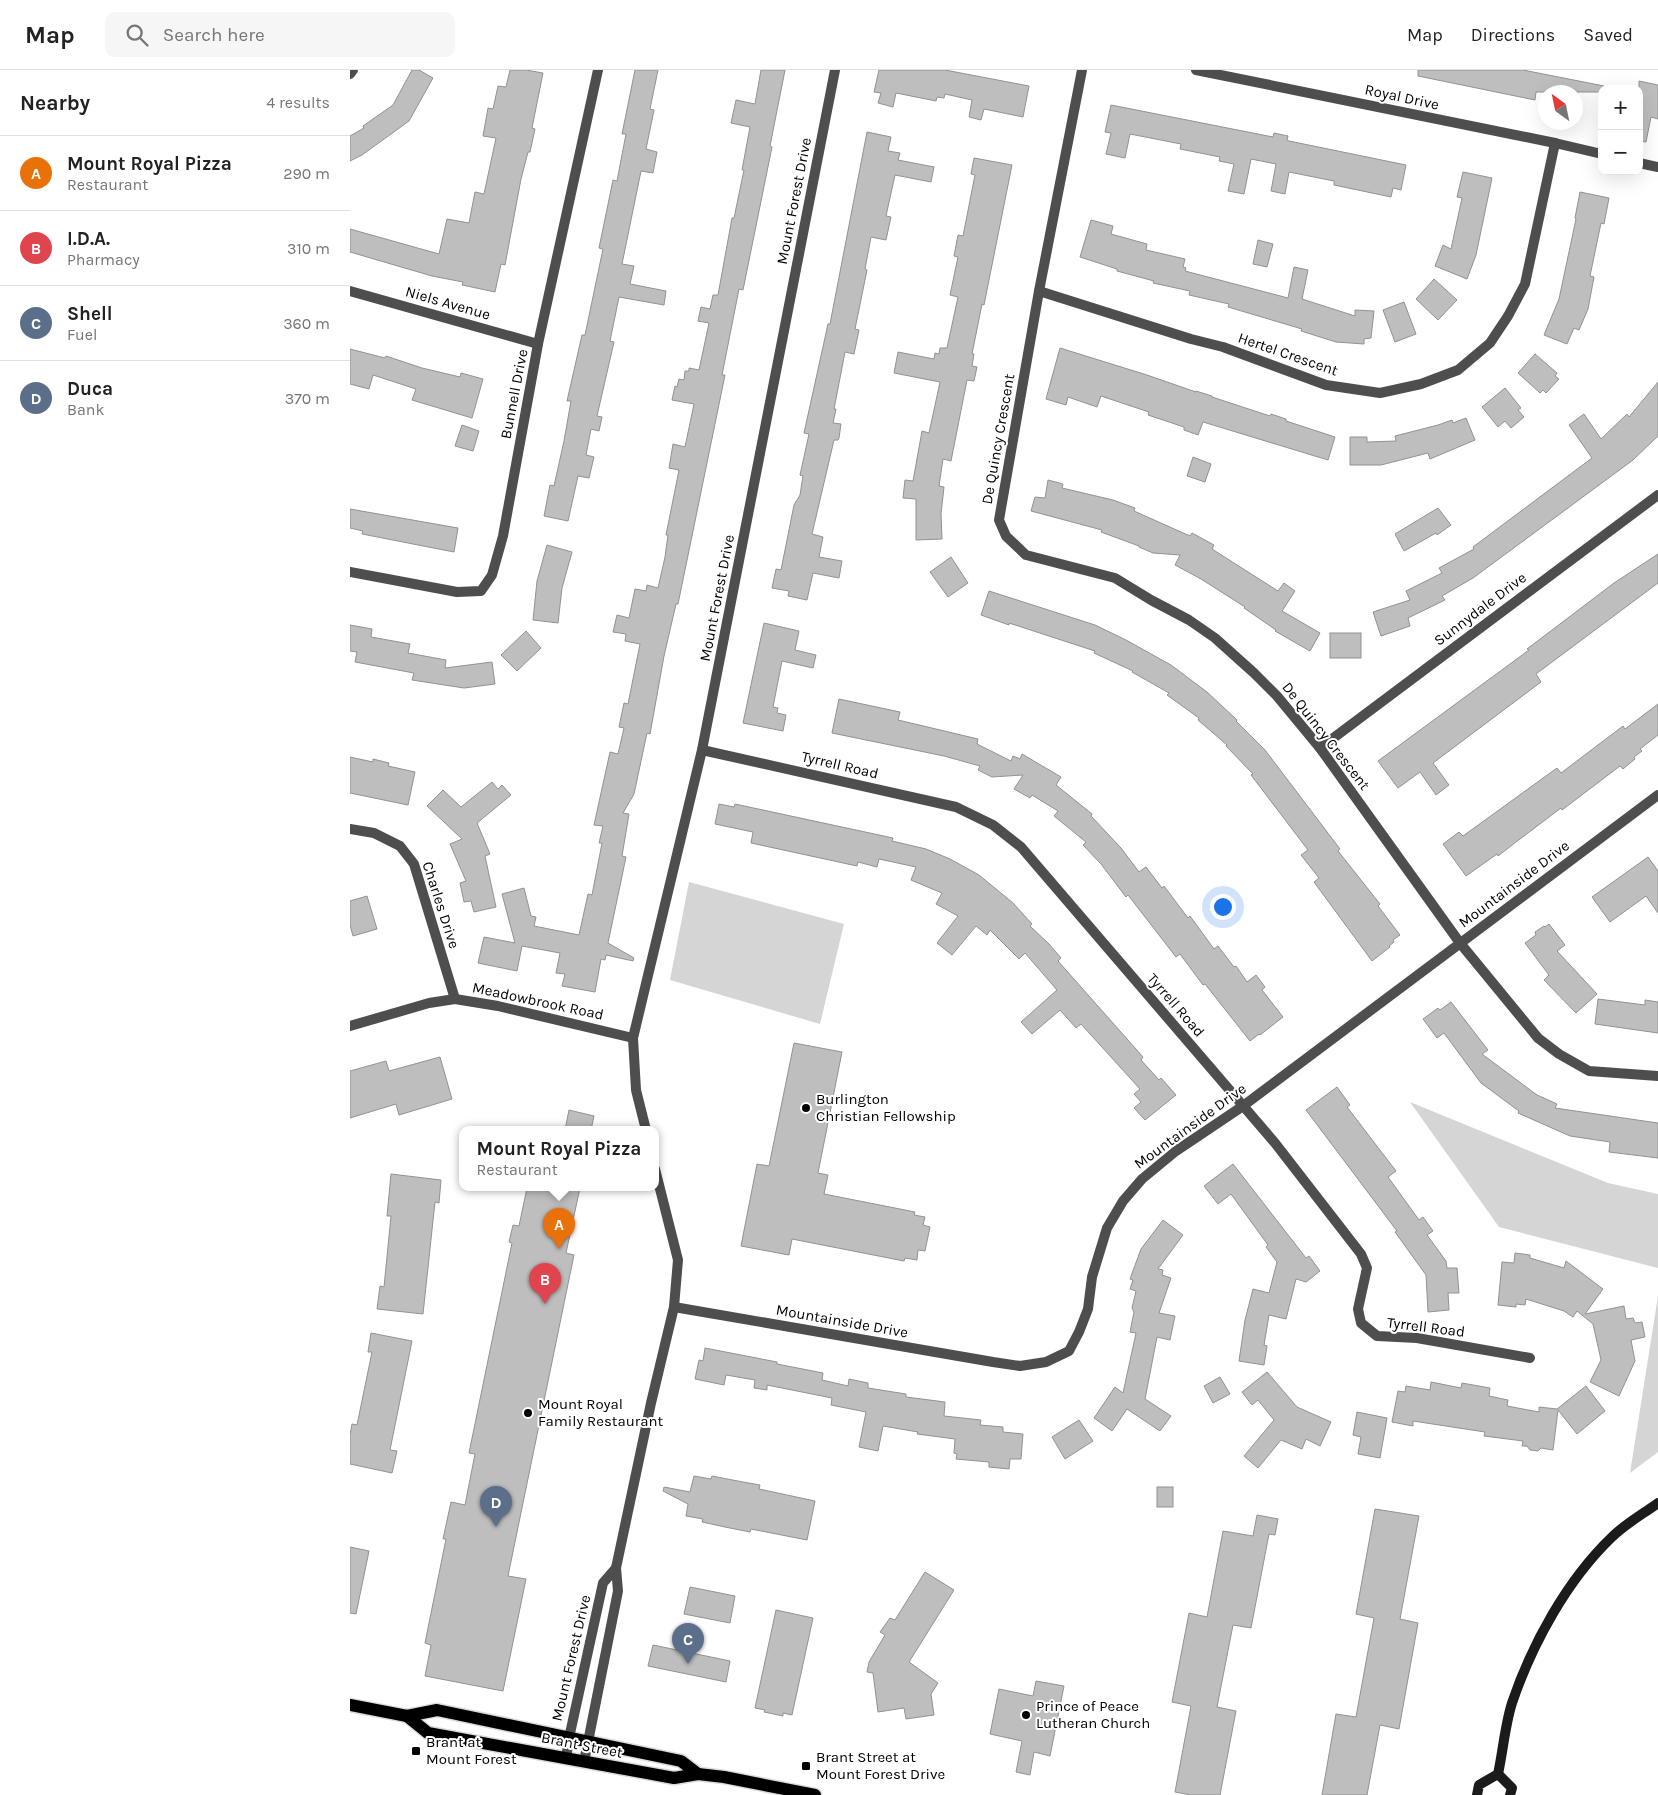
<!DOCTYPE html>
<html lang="en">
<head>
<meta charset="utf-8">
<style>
  body { margin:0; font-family:Karla,sans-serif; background:#f6f6f6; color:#222 }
  .controls { position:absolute; right:15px; top:15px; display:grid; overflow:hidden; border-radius:10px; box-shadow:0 5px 20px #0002 }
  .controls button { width:45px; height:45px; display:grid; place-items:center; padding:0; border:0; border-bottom:1px solid #e0e0e0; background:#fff; color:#222; font:25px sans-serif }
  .compass { position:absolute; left:1188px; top:15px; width:45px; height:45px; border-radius:50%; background:#fff; box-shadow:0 5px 20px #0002; rotate:327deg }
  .you { position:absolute; left:872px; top:836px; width:18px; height:18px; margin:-12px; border:4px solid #fff; border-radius:50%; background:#1a73e8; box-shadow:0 0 0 8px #1a73e833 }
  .badge { display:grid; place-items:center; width:32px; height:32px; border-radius:50%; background:#2563eb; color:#fff; font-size:16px; font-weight:700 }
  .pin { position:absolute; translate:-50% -41px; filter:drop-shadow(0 1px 2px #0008) }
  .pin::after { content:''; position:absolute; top:26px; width:18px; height:15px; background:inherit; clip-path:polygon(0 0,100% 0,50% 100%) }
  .popup { position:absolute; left:109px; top:1056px; width:200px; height:65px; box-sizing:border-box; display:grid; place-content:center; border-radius:10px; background:#fff; filter:drop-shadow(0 1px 4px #0005); font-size:16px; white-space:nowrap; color:#767676 }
  .popup b { font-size:19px; color:#222 }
  .popup::after { content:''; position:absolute; left:50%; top:100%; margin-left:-10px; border:10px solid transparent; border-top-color:#fff }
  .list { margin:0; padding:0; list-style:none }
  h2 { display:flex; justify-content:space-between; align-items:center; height:65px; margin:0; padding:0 20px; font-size:21px }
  h2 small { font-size:16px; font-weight:400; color:#767676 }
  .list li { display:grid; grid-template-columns:32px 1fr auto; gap:15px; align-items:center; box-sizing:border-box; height:75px; padding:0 20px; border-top:1px solid #e0e0e0 }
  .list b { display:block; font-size:19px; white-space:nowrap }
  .list p { margin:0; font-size:16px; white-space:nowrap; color:#767676 }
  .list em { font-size:16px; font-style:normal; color:#767676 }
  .icon { flex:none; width:28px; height:28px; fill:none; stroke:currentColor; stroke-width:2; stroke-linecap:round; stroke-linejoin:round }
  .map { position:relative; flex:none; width:1308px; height:1725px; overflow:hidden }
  header { display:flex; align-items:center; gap:30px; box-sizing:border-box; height:70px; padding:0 25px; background:#fff; border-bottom:1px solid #e0e0e0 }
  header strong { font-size:24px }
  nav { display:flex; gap:28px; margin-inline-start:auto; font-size:18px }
  .search { width:350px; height:45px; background:#f6f6f6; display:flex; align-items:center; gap:12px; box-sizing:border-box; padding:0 18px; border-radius:10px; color:#767676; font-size:19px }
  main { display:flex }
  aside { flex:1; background:#fff }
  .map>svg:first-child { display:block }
</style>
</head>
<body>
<header>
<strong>Map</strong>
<div class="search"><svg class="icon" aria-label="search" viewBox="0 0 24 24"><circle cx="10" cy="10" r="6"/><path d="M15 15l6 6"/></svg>Search here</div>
<nav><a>Map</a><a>Directions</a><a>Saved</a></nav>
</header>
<main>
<aside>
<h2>Nearby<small>4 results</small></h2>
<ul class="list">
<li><span class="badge" style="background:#e8710a">A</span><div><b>Mount Royal Pizza</b><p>Restaurant</p></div><em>290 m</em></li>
<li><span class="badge" style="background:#e0444e">B</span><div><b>I.D.A.</b><p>Pharmacy</p></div><em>310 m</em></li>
<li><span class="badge" style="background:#5c6f8a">C</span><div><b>Shell</b><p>Fuel</p></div><em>360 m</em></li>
<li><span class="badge" style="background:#5c6f8a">D</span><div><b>Duca</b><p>Bank</p></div><em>370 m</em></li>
</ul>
</aside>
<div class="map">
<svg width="1308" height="1725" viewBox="0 0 1308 1725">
  <rect width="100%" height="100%" fill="#fff"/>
  <g fill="#d5d5d5">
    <path d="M339,812L494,854L470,954L320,910Z"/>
    <path d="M1060,1032L1258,1113L1308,1124V1198L1149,1157Z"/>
    <path d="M1308,1226V1382L1280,1403Z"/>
  </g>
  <g fill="#bebebe" stroke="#929292">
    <path d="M62,0H69L83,8L59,51L12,85L0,91V66L14,58L13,56L43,35Z"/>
    <path d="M160,0H176L193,3L182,58L185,59L180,82H178L171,109L155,195L151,194L145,222L112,215L113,212L82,206L0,182V159L89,184L97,149L119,153L125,122L134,124L146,68L133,66L138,38L143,39L148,16L156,17Z"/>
    <path d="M285,0H308L300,39L304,40L296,79L307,82L303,103L291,101L272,194L284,196L280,214L316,221L314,235L269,227L260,271L264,272L247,346L252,347L249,361L241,359L236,385L244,387L239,408L228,406L218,451L194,446L200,415L204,416L214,371L221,331H217L232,265H235L253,179L249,178L263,110L267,111L276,64H272Z"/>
    <path d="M411,0H435L420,76L422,77L393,220L389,219L372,305H375L367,344L328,534H326L314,586L300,664L297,663L284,724L273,743L279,744L272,786L276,787L258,873L284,888L283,891L256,885L255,890L251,889L245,922L212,916L215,904L206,903L210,883L172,876L167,901L128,893L134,867L165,873L152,824L174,818L181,846L186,847L184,856L229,865L238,824L242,825L252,773H249L253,756L244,755L260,682L268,684L274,658L269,657L274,633L278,634L290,574L275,571L276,564L263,562L267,545L279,548L285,519L296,521L297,515L308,518L315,487L318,465H316L329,400L319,398L323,374L335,377L344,334L322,330L325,316L327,317L329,309L334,310L335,301H339V298L349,300L359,253L348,251L351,237L360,239L363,225H368L382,148H384L394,100H392L400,57L381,53L386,30L405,34Z"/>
    <path d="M529,0H595L679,16L673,47L634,39L631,50L619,47L622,30L595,24L594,28L587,27L586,31L546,23L543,37L528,33L531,23L524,22Z"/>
    <path d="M1068,0H1173L1254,16V19H1252V22H1186L1185,30L1068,6Z"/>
    <path d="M1289,11L1308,15V49L1301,47L1296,72L1289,71Z"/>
    <path d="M761,35L923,67L924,63L938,66L937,70L939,71L1056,95L1051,120L1043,118L1041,127L984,115V111L939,102L935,124L921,121L926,94L901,89L894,124L878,121L884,94L869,91L870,87L830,79L831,74L780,64L775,88L756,84L761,63L755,62Z"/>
    <path d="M517,62L541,67L538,81L550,83L548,90L584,97L581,112L545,105L536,146L541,147L536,170L521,167L515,199L517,200L505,259L509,260L504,284L495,282L484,339H486L483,353L491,354L489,368L488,370H484L462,464L473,467L469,487L492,491L489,508L463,503L457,530L438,526L439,521L422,518L426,499L431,500L444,435L450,425L453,406L450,405L459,364L454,363L478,254H480Z"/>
    <path d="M624,88L662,95L634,235L632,234L622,284H624L622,296L627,297L624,311L617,310L601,391L593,389L589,416L594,417L591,444L592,469L566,470V429L553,428L555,410L563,411L572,361L579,363L590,312L544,303L548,282L584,289L585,283L589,284L590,278H597L608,227L600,225L608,187L604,186L608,165L613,166L625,105L621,104Z"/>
    <path d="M1113,102L1142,108L1126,185L1117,209L1085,196L1093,175L1101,179L1112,128L1107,127Z"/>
    <path d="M1230,122L1259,128L1254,154L1251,153L1240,206L1244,207L1238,239L1229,260L1224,258L1217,274L1194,265L1209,229L1226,149L1225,148Z"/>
    <path d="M741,150L763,156L761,164L797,174L796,180L835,189L833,197L836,198L835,201L938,228L944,197L958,200L952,229L1005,246V240L1024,241L1021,268L1014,269V274L986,272L951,261L952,259L878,237L879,234L839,225L840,221L803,213L804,211L767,201V199L730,187Z"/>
    <path d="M908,170L923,174L917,197L903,194Z"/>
    <path d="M1084,209L1107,230L1088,250L1066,229Z"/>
    <path d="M1054,232L1066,264L1045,272L1033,240Z"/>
    <path d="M710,278L797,305L846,322V321L862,326V327L920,346L921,344L936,349V351L985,367L978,390L853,352L848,365L834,360V357L798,345L799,342L751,326L747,337L718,327L716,335L696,329Z"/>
    <path d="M0,279L35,288L36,286L72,298L110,307L111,303L133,309L122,348L62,330L66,319L23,305L19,319L0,314Z"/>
    <path d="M1185,284L1207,303L1205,306L1209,309L1196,323L1193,320L1190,323L1168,303Z"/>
    <path d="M1308,312V366L1283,390L1123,508L1092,526L1095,530L1058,548L1060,556L1031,566L1023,542L1060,530L1056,521L1092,503L1089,498L1124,479L1123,477L1242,388L1219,355L1234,344L1251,369L1277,344L1279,347Z"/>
    <path d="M1155,318L1171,338L1168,340L1174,347L1161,358L1155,351L1148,357L1132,337Z"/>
    <path d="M1116,348L1125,370L1080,389L1078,383L1031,395H1000V367H1017V372L1046,371L1045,366L1088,355L1102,350L1103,353Z"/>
    <path d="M112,355L129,361L123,381L105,376Z"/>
    <path d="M843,387L861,394L855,412L837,406Z"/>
    <path d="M698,410L713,414L712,418L763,430L785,438L784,441L840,466L842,463L864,475L862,479L928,521L934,513L945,521L932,541L970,563L960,581L925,561L926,560L894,538L895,537L851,509L825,495L830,485L803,483L789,477V476L751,462L752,460L681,441L685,427L695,428Z"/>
    <path d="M1088,438L1101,455L1087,465L1086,463L1054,481L1045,464Z"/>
    <path d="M0,439L108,458L104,482L12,464L13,461L0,458Z"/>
    <path d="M197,475L222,482L212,518L208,553L183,550L187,511Z"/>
    <path d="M1308,484V513L1186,604L1191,612L1083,693L1099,715L1086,725L1070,702L1048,718L1028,691L1179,580L1177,579L1264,513Z"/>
    <path d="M601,487L618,513L598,527L580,502Z"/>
    <path d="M639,521L745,555L776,570L821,595L857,622L887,650L886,651L915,680L990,779L988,781L1030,834L1028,836L1050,865L1043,870L1044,872L1039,876L1040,877L1022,891L964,812L969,808L951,785L958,780L901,705L903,704L876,676L877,675L848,650L849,648L817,625L819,623L782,602L783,601L744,583L745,581L659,553V555L631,545Z"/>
    <path d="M414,553L449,561L445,580L466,585L463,598L432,591L423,637L428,638L427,643L436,645L433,661L393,653Z"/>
    <path d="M0,555L22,559L21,567L60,574L58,583L96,590L95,598L142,592L145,614L114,618L62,610L64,603L5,592L7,582L0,581Z"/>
    <path d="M176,561L191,578L167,601L151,585Z"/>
    <rect x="980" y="563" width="31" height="25"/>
    <path d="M489,629L550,642L548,650L628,669L627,674L661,691L663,686L670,689L672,684L711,707L706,715L742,744L741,746L771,778L789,802L796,797L812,818L814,816L838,848L840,846L864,879L868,876L884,897L886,896L897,912L906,905L915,917L912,920L933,947L910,965L909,964L900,971L855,914L853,915L830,884L826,887L778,825L776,827L751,794L733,775L736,772L704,746L708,741L682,725L680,728L664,719L673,705L642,707L628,700L630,696L594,686L482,663Z"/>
    <path d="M1308,634V665L1290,679L1292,681L1284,687L1285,689L1273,699L1270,696L1212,740L1211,738L1166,772L1148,786L1147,784L1116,806L1093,774L1109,762L1113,766L1207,698L1211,703L1273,656L1275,659Z"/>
    <path d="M0,687L23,692V689L39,693L38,696L65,702L58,735L0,723Z"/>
    <path d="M142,712L148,719L152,715L161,725L127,753L140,784L135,786L146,837L124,842L121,831L114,832L110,813L116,811L100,774L112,769L77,736L93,720L111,737Z"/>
    <path d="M369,734L384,737L385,734L543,768L542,771L576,779L600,789L629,805L663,833L682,854L680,856L699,874L711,888L708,891L793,987L791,990L809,1010L811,1008L826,1025L795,1050L784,1038L791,1032L784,1024L790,1019L731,954L726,958L710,940L682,964L671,952L707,920L675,883L669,889L640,860L637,865L626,856L602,885L587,873L608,846L586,834L592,823L561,810L566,797L529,789L527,797L508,792L507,796L401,773L403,762L365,754Z"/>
    <path d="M1298,787L1308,801V843L1296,826L1260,852L1242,827Z"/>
    <path d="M17,826L27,859L3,866L0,855V831Z"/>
    <path d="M1199,854L1215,875L1207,881L1247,924L1226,943L1194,910L1199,905L1175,873L1186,865L1185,862L1194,856L1195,857Z"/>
    <path d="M1248,929L1295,935V930L1308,932V963L1245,954Z"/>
    <path d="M1101,932L1138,980L1132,984L1187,1025L1207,1034L1205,1038L1308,1053V1088L1259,1082L1260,1072L1220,1066L1168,1043L1169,1041L1131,1013L1094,963L1087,968L1073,949L1088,938L1090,940Z"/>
    <path d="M444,973L492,982L468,1103L478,1105L474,1124L565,1142L564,1145L575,1147L573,1155L580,1157L575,1181L568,1180L567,1190L555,1188L554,1191L442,1169L439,1185L391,1176L407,1094L419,1096Z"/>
    <path d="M90,987L102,1029L49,1045L46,1034L0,1048V1001L36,991L39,1001Z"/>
    <path d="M987,1017L1000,1035L997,1037L1046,1101L1038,1107L1069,1150L1073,1147L1083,1161L1077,1165L1096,1191L1097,1198H1107L1109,1223H1098L1099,1240L1078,1242L1076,1205L1045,1162L1047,1161L956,1040Z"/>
    <path d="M219,1040L244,1046L241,1060H215Z"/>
    <path d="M883,1094L956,1188L959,1186L970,1201L956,1212L946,1209L936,1249L919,1245L914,1275L917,1276L914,1295L889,1291L895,1250L903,1219L919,1223L927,1192L916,1177L918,1175L881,1124L868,1134L854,1116Z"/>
    <path d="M41,1104L91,1110L89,1133L85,1132L73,1244L27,1239L30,1216L34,1217L41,1146H37Z"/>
    <path d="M177,1118H230L216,1183L224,1185L158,1506L176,1509L153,1621L75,1606L81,1575L75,1573L96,1469H93L101,1432L115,1435L125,1384L119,1383L162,1173L159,1172L163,1155L169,1156Z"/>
    <path d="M813,1150L833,1165L808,1199L813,1200L812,1205L821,1208L809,1243L825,1246L820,1270L807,1267L795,1329L821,1346L810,1361L777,1339L762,1361L744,1348L765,1317L773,1323L786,1263L780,1262L784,1242L782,1238L786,1221L780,1219L783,1210L780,1209L791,1179Z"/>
    <path d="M1165,1183L1180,1185V1188L1214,1198L1216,1191L1253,1219L1235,1244L1274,1236L1276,1249L1283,1248L1285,1253L1292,1252L1295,1267L1281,1270L1285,1291L1269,1326L1240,1312L1251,1290L1243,1254L1227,1241L1223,1247L1214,1241L1176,1229L1175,1235L1166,1234V1237L1148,1235L1152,1192L1164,1193Z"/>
    <path d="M21,1263L62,1271L40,1380L47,1381L42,1403L0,1394V1365L2,1354L7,1355L22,1282H18Z"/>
    <path d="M355,1278L427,1292V1294L473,1303L472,1310L498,1316L499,1309L518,1313V1318L556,1324V1327L595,1332L594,1346L631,1350L630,1355L653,1357V1362L673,1364L671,1389H660L659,1399L639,1397V1392L606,1389L607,1384L604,1383L605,1369L567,1364L568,1362L533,1356L528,1381L509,1377L516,1342L481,1335L482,1328L417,1315V1320L404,1318L405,1310L376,1305L374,1315L345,1309L349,1290L353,1291Z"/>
    <path d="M917,1302L947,1337L981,1352L970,1376L956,1369L952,1379L931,1370L908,1398L894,1386L924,1350L908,1330L902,1335L892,1322Z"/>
    <path d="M870,1307L880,1324L863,1333L854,1316Z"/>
    <path d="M1081,1312L1111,1318L1112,1313L1140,1318L1139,1326L1158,1330L1157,1336L1189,1342V1337L1207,1339L1236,1316L1255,1341L1227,1364L1208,1340L1203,1380L1191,1378L1188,1381L1180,1380L1177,1376H1172L1173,1371L1134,1366L1135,1362L1063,1351V1356L1042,1352L1048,1321L1055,1322L1056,1316L1080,1320Z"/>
    <path d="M1007,1342L1037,1348L1030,1388L1008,1384L1011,1367L1003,1365Z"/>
    <path d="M729,1350L743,1371L715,1389L702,1367Z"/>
    <path d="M344,1406L361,1409L362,1406L393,1412L410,1415L409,1419L465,1431L457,1470L401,1459L400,1462L375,1457L352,1452L353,1449L336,1446L338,1434L313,1421L314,1417L340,1422Z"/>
    <rect x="807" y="1417" width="16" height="20"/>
    <path d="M1025,1439L1069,1446L1050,1549L1068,1553L1049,1659L1030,1655L1017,1725H972L986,1644L1006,1647L1024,1548L1006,1544Z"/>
    <path d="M907,1445L928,1449L925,1465L919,1464L901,1558L883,1555L867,1637L886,1641L870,1725H841L825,1722L841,1636L822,1632L839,1543L857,1547L873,1461L903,1466Z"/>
    <path d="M0,1477L19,1481L6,1544L0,1543Z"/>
    <path d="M575,1502L604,1520L559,1592L588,1613L581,1624L584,1645L556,1649L554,1638L528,1642L523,1603L517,1602L519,1592L535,1565L530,1562L540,1548L545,1550Z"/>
    <path d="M340,1517L385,1526L380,1553L334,1544Z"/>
    <path d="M426,1540L463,1548L442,1645L433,1643V1646L414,1642L415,1640L405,1638Z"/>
    <path d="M303,1575L380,1591L376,1612L298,1596Z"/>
    <path d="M686,1611L714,1616L700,1686L684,1682L680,1705L666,1702L672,1671L640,1664L649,1619L683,1626Z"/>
  </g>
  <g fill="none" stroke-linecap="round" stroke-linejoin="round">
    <defs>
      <g id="primary">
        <path d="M0,1635L57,1646L87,1640L331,1691L348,1704"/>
        <path d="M57,1646L78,1663L324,1708L348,1704L374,1707L465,1725"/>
      </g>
    </defs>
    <use href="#primary" stroke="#dbdbdb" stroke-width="15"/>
    <g stroke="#4e4e4e" stroke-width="10">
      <path d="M732,0L689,221L649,450L656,466L676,485L765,508L801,530L839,550L865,568L904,603L927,626L970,678L1110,873L1188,968L1209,984L1239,1001L1308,1006"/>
      <path d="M846,0L1205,73L1252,84"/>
      <path d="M0,4L3,0"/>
      <path d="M1289,93L1308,97"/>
      <path d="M0,221L188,274"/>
      <path d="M689,221L841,269L873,277L976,315L1030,323L1071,314L1108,300L1140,273L1158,246L1175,214L1205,73"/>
      <path d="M0,502L107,522L131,521L142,505L153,466L188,274L248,0"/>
      <path d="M970,678L1308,425"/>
      <path d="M352,680L606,737L643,755L671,777L925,1073L1011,1184L1017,1198L1008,1239L1011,1253L1027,1266L1067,1268L1180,1288"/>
      <path d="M0,759L24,763L50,776L64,794L105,929"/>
      <path d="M0,956L79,933L105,929L148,936L283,968"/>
      <path d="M296,1060L286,1020L283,968L352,680L485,0"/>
      <path d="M324,1237L643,1292L670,1296L696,1292L719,1281L729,1262L738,1239L742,1207L757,1158L773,1131L792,1109L826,1081L893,1036L1308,725"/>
      <path d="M216,1689L219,1668L253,1513L266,1498"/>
      <path d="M234,1692L268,1521L266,1498L301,1333L324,1237L328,1190L305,1099"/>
    </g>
    <g stroke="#1b1b1b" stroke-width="10">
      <path d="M1148,1704L1162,1718L1160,1725"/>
      <path d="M1127,1725L1129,1715L1148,1704C1153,1681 1155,1655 1162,1633C1182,1574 1217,1510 1262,1467C1275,1454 1293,1444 1308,1433"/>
    </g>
    <use href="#primary" stroke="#000" stroke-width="12"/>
  </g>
  <g fill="#000" stroke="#fff" stroke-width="2">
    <circle cx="456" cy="1038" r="5"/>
    <circle cx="178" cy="1343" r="5"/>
    <circle cx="676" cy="1645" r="5"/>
    <rect x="61" y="1676" width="10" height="10" rx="2.5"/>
    <rect x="451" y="1691" width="10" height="10" rx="2.5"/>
  </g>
  <g text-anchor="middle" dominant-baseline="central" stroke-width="4" stroke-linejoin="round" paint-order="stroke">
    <g font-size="15" fill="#000" stroke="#fff">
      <text transform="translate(1052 27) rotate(12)">Royal Drive</text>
      <text transform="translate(444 131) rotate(-79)">Mount Forest Drive</text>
      <text transform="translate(98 233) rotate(16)">Niels Avenue</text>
      <text transform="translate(938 284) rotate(19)">Hertel Crescent</text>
      <text transform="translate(164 324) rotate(-79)">Bunnell Drive</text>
      <text transform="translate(648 369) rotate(-80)">De Quincy Crescent</text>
      <text transform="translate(367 528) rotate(-79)">Mount Forest Drive</text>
      <text transform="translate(1130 539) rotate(-37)">Sunnydale Drive</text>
      <text transform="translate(976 666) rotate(52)">De Quincy Crescent</text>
      <text transform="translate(490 695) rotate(13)">Tyrrell Road</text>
      <text transform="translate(1164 814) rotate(-37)">Mountainside Drive</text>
      <text transform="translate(91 835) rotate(72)">Charles Drive</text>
      <text transform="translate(188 931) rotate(12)">Meadowbrook Road</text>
      <text transform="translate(826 935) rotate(49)">Tyrrell Road</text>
      <text transform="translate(840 1056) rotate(-36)">Mountainside Drive</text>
      <text transform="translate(492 1251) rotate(10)">Mountainside Drive</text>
      <text transform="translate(1076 1257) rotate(7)">Tyrrell Road</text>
      <text transform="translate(221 1588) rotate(-77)">Mount Forest Drive</text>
      <text transform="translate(232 1675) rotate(11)">Brant Street</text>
    </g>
    <g font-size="15" fill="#000" stroke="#fff" text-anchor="start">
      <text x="466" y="1029">Burlington<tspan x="466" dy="17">Christian Fellowship</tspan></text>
      <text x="188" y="1334">Mount Royal<tspan x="188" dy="17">Family Restaurant</tspan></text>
      <text x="686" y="1636">Prince of Peace<tspan x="686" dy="17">Lutheran Church</tspan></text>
      <text x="76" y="1672">Brant at<tspan x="76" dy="17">Mount Forest</tspan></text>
      <text x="466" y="1687">Brant Street at<tspan x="466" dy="17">Mount Forest Drive</tspan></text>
    </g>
  </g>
</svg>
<div class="controls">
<button>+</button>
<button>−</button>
</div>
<svg class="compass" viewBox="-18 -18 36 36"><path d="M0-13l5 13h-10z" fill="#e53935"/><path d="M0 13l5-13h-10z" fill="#767676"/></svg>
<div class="you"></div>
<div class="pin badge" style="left:209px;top:1179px;background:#e8710a">A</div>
<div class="popup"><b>Mount Royal Pizza</b>Restaurant</div>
<div class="pin badge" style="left:195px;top:1234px;background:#e0444e">B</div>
<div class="pin badge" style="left:338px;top:1594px;background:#5c6f8a">C</div>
<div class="pin badge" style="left:146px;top:1457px;background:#5c6f8a">D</div>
</div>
</main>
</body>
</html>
